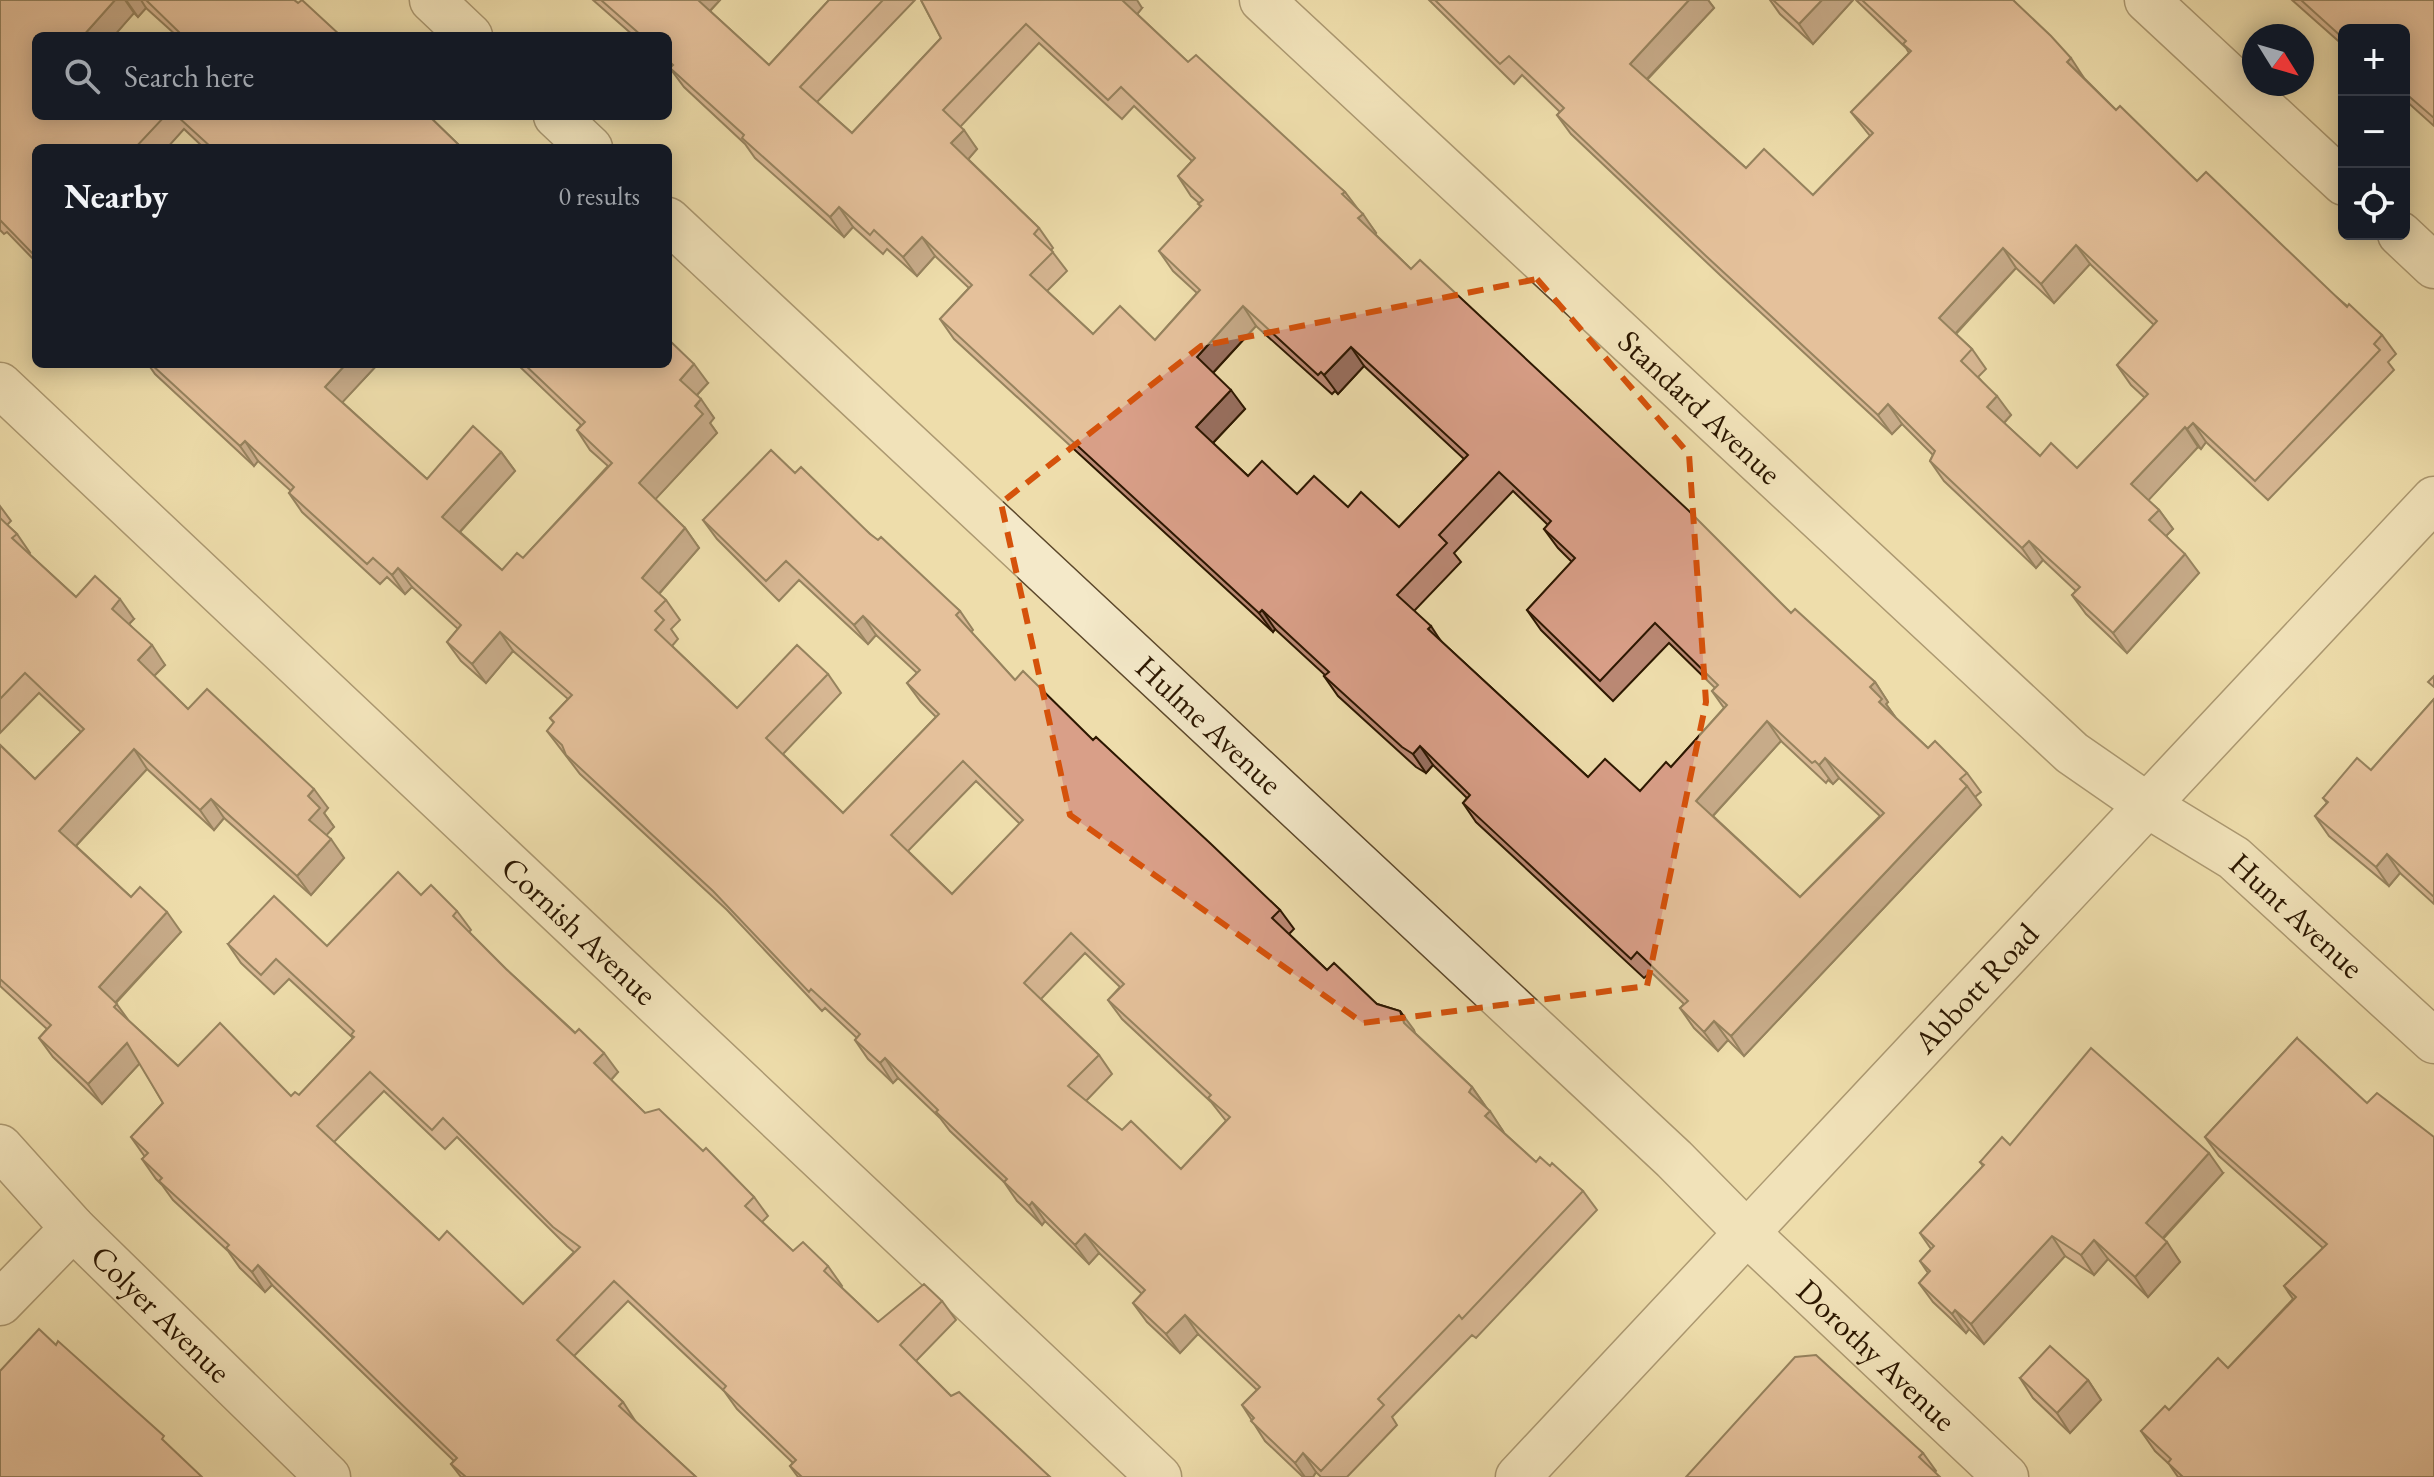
<!DOCTYPE html>
<html lang="en">
<head>
<meta charset="utf-8">
<style>
  body { margin:0; font-family:"EB Garamond",serif; background:#242831; color:#f1f3f6 }
  .controls { position:absolute; right:24px; top:24px; display:grid; overflow:hidden; border-radius:12px; box-shadow:0 4px 20px #0003 }
  .controls button { width:72px; height:72px; display:grid; place-items:center; padding:0; border:0; border-bottom:2px solid #363941; background:#171b24; color:#f1f3f6; font:40px sans-serif }
  .compass { position:absolute; left:2242px; top:24px; width:72px; height:72px; border-radius:50%; background:#171b24; box-shadow:0 4px 20px #0003; rotate:127deg }
  .list { margin:0; padding:0; list-style:none }
  h2 { display:flex; justify-content:space-between; align-items:center; height:104px; margin:0; padding:0 32px; font-size:34px }
  h2 small { font-size:26px; font-weight:400; color:#9ea1a6 }
  .icon { flex:none; width:44px; height:44px; fill:none; stroke:currentColor; stroke-width:2; stroke-linecap:round; stroke-linejoin:round }
  .map { position:relative; flex:none; width:2434px; height:1477px; overflow:hidden }
  .search { position:absolute; background:#171b24; box-shadow:0 4px 20px #0003; left:32px; top:32px; width:640px; height:88px; display:flex; align-items:center; gap:20px; box-sizing:border-box; padding:0 28px; border-radius:12px; color:#9ea1a6; font-size:30px }
  .panel { position:absolute; background:#171b24; box-shadow:0 4px 20px #0003; left:32px; top:144px; width:640px; height:224px; border-radius:12px }
  .map>svg:first-child { display:block }
</style>
</head>
<body>
<div class="map">
<svg width="2434" height="1477" viewBox="0 0 2434 1477">
  <rect width="100%" height="100%" fill="#eeddac"/>
  <filter id="stains"><feTurbulence type="fractalNoise" baseFrequency=".0025" numOctaves="4"/><feColorMatrix values="0 0 0 0 .2 0 0 0 0 .09 0 0 0 0 .02 0 0 0 .5 -.17"/></filter>
  <radialGradient id="worn" r=".72"><stop offset=".6" stop-color="#630" stop-opacity="0"/><stop offset="1" stop-color="#630" stop-opacity=".3"/></radialGradient>
  <g fill="none" stroke-linecap="round" stroke-linejoin="round">
    <defs>
      <g id="minor">
        <path d="M432,0L470,36"/>
        <path id="s1" d="M1262,0L2072,753L2147,805L2234,858L2434,1041"/>
        <path d="M2147,0L2344,183"/>
        <path d="M556,116L590,148"/>
        <path id="s2" d="M668,220L1674,1159L1747,1233L2006,1477"/>
        <path d="M2400,234L2434,266"/>
        <path id="s3" d="M0,385L1159,1477"/>
        <path id="s4" d="M0,1147L73,1228L328,1477"/>
        <path d="M0,1303L73,1228"/>
      </g>
      <g id="tertiary">
        <path id="s5" d="M1518,1477L2434,499"/>
      </g>
    </defs>
    <use href="#minor" stroke="#5c482b" stroke-width="47"/>
    <use href="#tertiary" stroke="#5c482b" stroke-width="47"/>
    <use href="#minor" stroke="#f4e9c9" stroke-width="44"/>
    <use href="#tertiary" stroke="#f4e9c9" stroke-width="44"/>
  </g>
  <g fill="#bb8975" stroke="#2c1700" stroke-width="2" fill-rule="evenodd">
    <path d="M0,0H294L341,36H177L146,8L138,17L134,13L36,116H429L462,148H204L184,129L167,148H36V262L7,232L4,234L0,230Z"/>
    <path d="M593,0H720L710,11L769,65L829,0H915L817,102L852,133L941,38L921,0L1142,8L1137,14L1188,62L1345,192L1376,233L1375,234L1411,269L1791,613L1875,682L1888,702L1886,704L1896,718L1928,748L1967,773L1981,792L1975,797L1981,805L1744,1056L1728,1040L1718,1051L1694,1028L1680,1008L1684,1004L1651,972L1644,978L1476,822L1463,803L1467,798L1433,765L1426,773L1416,767L1338,696L1324,676L1325,675L1275,629L1273,632L954,339L940,319L969,288L935,256L917,276L887,249L883,254L853,227L844,237L755,158L745,144L684,87L672,71L668,67V36H634ZM1039,43L1122,119L1134,106L1192,161L1178,176L1191,196L1199,203L1200,207L1159,251L1173,271L1197,293L1155,340L1093,334L1047,291L1067,271L1051,250L1053,248L1039,228L968,159L977,149L960,127ZM1256,326L1332,394L1335,391L1338,394L1364,366L1464,459L1399,527L1348,507L1297,494L1248,476L1213,443L1245,409L1213,373ZM1513,491L1548,525L1544,529L1558,548L1572,562L1527,610L1541,630L1613,701L1669,643L1715,688L1712,691L1724,708L1671,767L1640,791L1588,777L1442,642L1414,611L1461,562L1454,553ZM1781,741L1826,783L1828,780L1833,784L1839,778L1880,816L1800,897L1713,816Z"/>
    <path d="M1429,0H1708L1714,8L1647,80L1746,168L1813,195L1870,136L1851,112L1909,53L1906,48L1856,0H2013L2084,78L2116,110L2197,181L2382,335L2396,354L2388,362L2394,370L2268,500L2206,442L2201,449L2198,447L2148,500L2159,510L2173,529L2166,536L2199,573L2127,653L2086,614L2072,595L2076,591L2043,560L2036,568L1944,481L1930,461L1933,455L1902,424L1892,434L1720,275L1571,134L1557,115L1560,112L1522,75L1514,84ZM2090,264L2154,325L2117,365L2131,385L2145,398L2077,468L2040,456L2004,423L2011,415L1978,377L1986,369L1972,349L1956,334L2016,268L2054,303Z"/>
    <path d="M1770,0H1853L1813,44L1780,14Z"/>
    <path d="M2292,0H2434V126L2404,99V30H2344V46Z"/>
    <path d="M148,364H378L342,402L427,479L501,452L515,471L460,532L502,570L523,558L608,466L590,450L577,430L581,425L517,364H668L708,383L697,395L714,418L710,423L717,433L655,499L685,528L699,548L659,594L666,600L680,620L671,629L678,639L672,646L737,708L828,674L841,693L783,754L843,813L936,717L921,702L907,683L917,673L876,635L868,644L799,580L779,601L717,539L703,520L795,473L870,534L960,611L973,630L971,632L1015,680L1093,740L1280,910L1294,929L1289,934L1327,970L1377,1004L1400,1011L1415,1033L1472,1087L1503,1131H1502L1536,1162L1550,1166L1583,1191L1597,1210L1476,1338L1472,1335L1392,1417L1397,1425L1347,1477H1321L1316,1472L1313,1477H1303L1265,1441L1242,1405L1257,1390L1198,1334L1180,1353L1147,1322L1133,1303L1142,1294L1099,1253L1089,1264L1045,1221L1042,1225L1017,1201L1004,1182L950,1131L940,1118L898,1078L893,1083L868,1059L855,1040L857,1038L825,1008L822,1011L727,910L580,774L547,731L554,723L550,718L568,699L513,651L486,683L461,661L447,642L458,629L412,587L405,594L387,577L380,584L302,512L289,493L291,491L258,461L254,466L155,374ZM976,781L1020,824L952,894L908,851ZM1085,953L1120,987L1108,1000L1122,1019L1211,1102L1226,1121L1181,1169L1122,1130L1086,1101L1112,1074L1099,1055L1041,999Z"/>
    <path d="M0,506L11,521L7,525L17,534L30,553L29,554L76,597L134,619L129,624L165,665L154,676L188,709L328,808L324,813L334,827L326,835L344,858L311,895L224,818L214,830L147,769L76,846L131,897L181,932L116,1003L129,1021L178,1066L291,1096L299,1095L353,1038L289,979L274,994L241,963L228,944L327,946L421,895L457,911L471,930L469,932L506,969L618,1072L611,1080L645,1113L703,1151L754,1197L768,1216L762,1222L793,1251L828,1266L842,1286L841,1287L878,1322L942,1301L956,1320L916,1361L951,1396L1050,1477H798L790,1466L793,1463L737,1409L724,1391L628,1301L574,1356L623,1402L636,1422L696,1477H461L451,1464L454,1461L272,1285L265,1292L240,1268L228,1251L173,1200L162,1185L156,1179L142,1159L145,1157L131,1137L163,1103L140,1063L102,1104L53,1057L39,1038L47,1029L0,986V745L35,779L81,732L39,693L0,733ZM384,1091L445,1149L457,1137L567,1246L574,1252L523,1304L439,1240L334,1142Z"/>
    <path d="M2434,699V904L2400,873L2389,886L2329,836L2315,816L2327,803L2323,798L2371,770Z"/>
    <path d="M2297,1038L2434,1477H2178L2169,1464L2155,1451L2141,1431L2228,1368L2293,1299L2284,1286L2323,1248L2219,1156L2205,1137Z"/>
    <path d="M2010,1145L2223,1173L2163,1239L2180,1262L2148,1297L2108,1259L2094,1275L2065,1256L1984,1344L1969,1329L1966,1333L1933,1302L1919,1283L1928,1273L1920,1261L1931,1249L1920,1233L1983,1166L1980,1162Z"/>
    <path d="M1795,1357L1923,1453L1936,1471L1935,1472Z"/>
    <path d="M2020,1378L2088,1380L2101,1400L2070,1433L2033,1398Z"/>
  </g>
  <g fill="#986f5f" stroke="#2c1700" stroke-width="2">
    <path d="M115,0H125L134,13L114,36H83Z"/>
    <path d="M126,0H141L146,8L138,17Z"/>
    <path d="M696,0H720L706,15Z"/>
    <path d="M1121,0H1137L1142,8L1134,18Z"/>
    <path d="M1689,0H1708L1714,8L1643,83L1630,64Z"/>
    <path d="M1822,0H1853L1813,44L1799,24Z"/>
    <path d="M2071,58L2084,78L2067,62Z"/>
    <path d="M964,130L977,149L965,163L951,143Z"/>
    <path d="M839,207L853,227L844,237L830,217Z"/>
    <path d="M1363,214L1376,233L1372,238L1358,218Z"/>
    <path d="M922,237L935,256L917,276L903,257Z"/>
    <path d="M2076,245L2090,264L2054,303L2041,284Z"/>
    <path d="M2003,248L2016,268L1952,337L1939,318Z"/>
    <path d="M1243,306L1256,326L1210,376L1197,357Z"/>
    <path d="M1351,347L1364,366L1338,394L1324,375Z"/>
    <path d="M346,364H378L339,406L325,387Z"/>
    <path d="M694,364L708,383L693,399L680,380Z"/>
    <path d="M1231,390L1245,409L1210,446L1196,427Z"/>
    <path d="M1997,396L2011,415L2001,426L1987,407Z"/>
    <path d="M701,399L714,418L710,423L717,433L652,503L639,483Z"/>
    <path d="M1888,404L1902,424L1892,434L1878,415Z"/>
    <path d="M2193,423L2206,442L2201,449L2187,429Z"/>
    <path d="M2185,427L2198,447L2145,504L2131,484Z"/>
    <path d="M245,441L258,461L254,466L240,446Z"/>
    <path d="M501,452L515,471L456,536L442,517Z"/>
    <path d="M2159,510L2173,529L2162,540L2149,520Z"/>
    <path d="M685,528L699,548L656,597L642,578Z"/>
    <path d="M2029,541L2043,560L2036,568L2022,548Z"/>
    <path d="M2185,554L2199,573L2127,653L2113,633Z"/>
    <path d="M398,568L412,587L405,594L392,575Z"/>
    <path d="M120,599L134,619L125,628L112,609Z"/>
    <path d="M1262,610L1275,629L1273,632L1259,613Z"/>
    <path d="M863,616L876,635L868,644L854,625Z"/>
    <path d="M1431,626L1444,646L1428,629Z"/>
    <path d="M500,632L513,651L486,683L472,664Z"/>
    <path d="M152,645L165,665L151,679L138,660Z"/>
    <path d="M1875,682L1888,702L1886,704L1896,718L1879,702L1870,687Z"/>
    <path d="M1767,721L1781,741L1709,820L1696,801Z"/>
    <path d="M1420,746L1433,765L1426,773L1413,754Z"/>
    <path d="M134,749L147,769L72,850L59,831Z"/>
    <path d="M1825,758L1839,778L1833,784L1819,765Z"/>
    <path d="M1967,786L1981,805L1744,1056L1731,1036Z"/>
    <path d="M314,789L328,808L324,813L334,827L323,839L309,820L308,796Z"/>
    <path d="M211,799L224,818L214,830L200,810Z"/>
    <path d="M331,839L344,858L311,895L297,876Z"/>
    <path d="M2387,854L2400,873L2389,886L2376,867Z"/>
    <path d="M167,912L181,932L112,1006L99,987Z"/>
    <path d="M1400,1011L1414,1030L1418,1042L1404,1023Z"/>
    <path d="M1714,1021L1728,1040L1718,1051L1704,1032Z"/>
    <path d="M127,1043L141,1062L102,1104L88,1084Z"/>
    <path d="M604,1053L618,1072L608,1083L594,1063Z"/>
    <path d="M885,1058L898,1078L893,1083L880,1063Z"/>
    <path d="M1472,1087L1485,1106L1482,1111L1469,1092Z"/>
    <path d="M1490,1111L1503,1131L1499,1135L1485,1116Z"/>
    <path d="M2209,1153L2223,1173L2159,1242L2146,1223Z"/>
    <path d="M1032,1202L1045,1221L1042,1225L1029,1206Z"/>
    <path d="M1085,1234L1099,1253L1089,1264L1075,1245Z"/>
    <path d="M2052,1236L2065,1256L1984,1344L1971,1324Z"/>
    <path d="M2094,1240L2108,1259L2094,1275L2081,1255Z"/>
    <path d="M2167,1242L2180,1262L2148,1297L2135,1277Z"/>
    <path d="M258,1265L272,1285L265,1292L252,1272Z"/>
    <path d="M1955,1310L1969,1329L1966,1333L1952,1314Z"/>
    <path d="M1185,1315L1198,1334L1180,1353L1166,1334Z"/>
    <path d="M2088,1380L2101,1400L2070,1433L2057,1413Z"/>
    <path d="M1303,1453L1316,1472L1313,1477H1305L1295,1463Z"/>
  </g>
  <g fill="#d99f88" stroke="#2c1700" stroke-width="2" fill-rule="evenodd">
    <path d="M0,0H115L83,36H36V116H165L135,148H36V257L0,220Z"/>
    <path d="M146,0H294L298,3L302,0L341,36H183Z"/>
    <path d="M601,0H698L769,65L829,0H883L800,87L852,133L941,38L921,0H1122L1188,62L1196,55L1345,192L1342,194L1363,214L1358,218L1411,269L1420,260L1689,511L1791,613L1795,609L1875,682L1870,687L1882,699L1879,702L1928,748L1935,741L1967,773L1960,779L1967,786L1731,1036L1714,1021L1704,1032L1680,1008L1688,1001L1637,952L1631,959L1463,803L1470,795L1420,746L1413,754L1402,747L1324,676L1329,672L1262,610L1259,613L940,319L972,285L922,237L903,257L874,230L870,235L839,207L830,217L742,138L744,135L670,68L673,65L668,60V36H642ZM1026,24L1108,100L1121,87L1195,158L1178,176L1203,200L1198,204L1201,206L1159,251L1200,290L1155,340L1120,306L1093,334L1030,275L1053,252L1034,234L1039,228L951,143L964,130L943,110ZM1243,306L1318,375L1321,372L1324,375L1351,347L1468,455L1399,527L1361,492L1348,507L1314,476L1297,494L1262,461L1248,476L1196,427L1231,390L1197,357ZM1499,472L1551,521L1544,529L1575,558L1527,610L1600,681L1655,623L1718,685L1712,691L1727,705L1671,767L1666,762L1640,791L1605,759L1588,777L1428,629L1431,626L1397,595L1447,543L1439,535ZM1767,721L1812,763L1815,761L1819,765L1825,758L1884,813L1800,897L1696,801Z"/>
    <path d="M1435,0H1689L1630,64L1746,168L1764,149L1813,195L1873,133L1851,112L1911,51L1903,44L1906,41L1862,0H2013L2051,36L2071,58L2067,62L2116,110L2120,106L2197,181L2206,172L2347,307L2349,304L2382,335L2374,344L2380,350L2255,481L2193,423L2187,429L2185,427L2131,484L2159,510L2149,520L2185,554L2113,633L2072,595L2080,587L2029,541L2022,548L1930,461L1935,451L1888,404L1878,415L1706,256L1557,115L1564,108L1509,56L1500,64ZM2076,245L2157,321L2117,365L2148,394L2077,468L2051,443L2040,456L1987,407L1997,396L1961,361L1972,349L1939,318L2003,248L2041,284Z"/>
    <path d="M1773,0H1822L1799,24Z"/>
    <path d="M2301,0H2434V118L2404,92V30H2344V39Z"/>
    <path d="M177,116H429L462,148H212Z"/>
    <path d="M668,339L694,364L680,380L701,399L695,406L703,414L639,483L685,528L642,578L666,600L655,611L664,620L655,630L737,708L797,645L828,674L766,738L843,813L939,714L907,683L920,670L863,616L854,625L786,561L766,581L703,520L771,450L795,473L801,467L870,534L878,540L881,537L928,581L960,611L956,615L1015,680L1023,671L1093,740L1096,737L1211,844L1280,910L1272,918L1327,970L1334,963L1377,1004L1400,1011L1404,1023L1472,1087L1469,1092L1490,1111L1485,1116L1536,1162L1540,1157L1550,1166L1552,1163L1583,1191L1462,1319L1459,1315L1378,1399L1384,1405L1321,1471L1303,1453L1295,1463L1251,1421L1254,1418L1242,1405L1260,1387L1185,1315L1166,1334L1133,1303L1145,1290L1085,1234L1075,1245L1032,1202L1029,1206L1004,1182L1007,1179L936,1112L938,1110L885,1058L880,1063L855,1040L860,1034L811,989L809,992L713,891L566,755L562,745L547,731L554,722L550,718L572,695L500,632L472,664L447,642L461,625L398,568L392,575L373,558L367,564L289,493L294,487L245,441L240,446L151,364H346L325,387L427,479L473,426L501,452L442,517L502,570L517,553L523,558L612,463L577,430L585,422L524,364H668ZM963,761L1023,820L952,894L891,835ZM1071,933L1124,984L1108,1000L1211,1095L1208,1098L1230,1117L1181,1169L1131,1121L1122,1130L1068,1086L1099,1055L1024,983Z"/>
    <path d="M0,518L17,534L12,538L76,597L95,576L120,599L112,609L152,645L138,660L188,709L207,689L314,789L308,796L320,808L309,820L331,839L297,876L211,799L200,810L134,749L59,831L131,897L140,887L167,912L99,987L117,1004L114,1007L178,1066L220,1023L291,1096L295,1092L299,1095L354,1037L351,1035L354,1031L276,959L261,975L228,944L274,896L327,946L398,872L421,895L431,885L457,911L453,916L506,969L575,1033L579,1029L604,1053L594,1063L645,1113L659,1109L703,1151L706,1148L754,1197L745,1206L793,1251L803,1242L828,1266L824,1271L878,1322L924,1284L942,1301L900,1345L951,1396L959,1392L1050,1477H802L790,1466L796,1460L723,1390L726,1386L614,1281L557,1340L623,1402L619,1406L696,1477H466L451,1464L457,1458L258,1265L252,1272L226,1248L229,1245L159,1181L162,1178L142,1159L148,1153L131,1137L163,1103L127,1043L88,1084L39,1038L51,1025L0,979V745L35,779L84,729L25,673L0,699ZM370,1072L432,1130L443,1118L553,1227L580,1247L523,1304L447,1231L439,1240L317,1126Z"/>
    <path d="M2434,676V687L2428,682Z"/>
    <path d="M2434,699V897L2387,854L2376,867L2315,816L2328,802L2323,798L2357,758L2371,770Z"/>
    <path d="M2297,1038L2367,1103L2377,1093L2434,1137V1477H2183L2168,1463L2171,1459L2141,1431L2165,1406L2169,1410L2218,1358L2228,1368L2296,1297L2284,1286L2327,1244L2205,1137Z"/>
    <path d="M2091,1048L2209,1153L2146,1223L2167,1242L2135,1277L2094,1240L2081,1255L2052,1236L1971,1324L1955,1310L1952,1314L1919,1283L1930,1271L1920,1261L1934,1246L1920,1233L1984,1165L1980,1162L2002,1137L2010,1145Z"/>
    <path d="M39,1329L56,1345L58,1341L164,1436L162,1439L202,1477H0V1371Z"/>
    <path d="M2050,1346L2088,1380L2057,1413L2020,1378Z"/>
    <path d="M1816,1355L1923,1453L1919,1457L1940,1477H1686L1795,1357Z"/>
  </g>
  <path d="M0 0H2434V1477H0ZM1537,279L1689,454L1706,702L1647,986L1363,1023L1070,815L1001,503L1201,346Z" fill="#eeddac" fill-opacity=".55" fill-rule="evenodd"/>
  <path fill="none" stroke="#d5520b" stroke-width="6" stroke-dasharray="16 10" stroke-linejoin="round" d="M1537,279L1689,454L1706,702L1647,986L1363,1023L1070,815L1001,503L1201,346Z"/>
  <g text-anchor="middle" dominant-baseline="central" stroke-width="6" stroke-linejoin="round" paint-order="stroke">
    <g font-size="32" fill="#2c1700" stroke="#f4e9c9">
      <text stroke="none"><textPath href="#s1" startOffset="598">Standard Avenue</textPath></text>
      <text stroke="none"><textPath href="#s2" startOffset="740">Hulme Avenue</textPath></text>
      <text stroke="none"><textPath href="#s1" startOffset="1384">Hunt Avenue</textPath></text>
      <text stroke="none"><textPath href="#s3" startOffset="796">Cornish Avenue</textPath></text>
      <text stroke="none"><textPath href="#s5" startOffset="670">Abbott Road</textPath></text>
      <text stroke="none"><textPath href="#s4" startOffset="232">Colyer Avenue</textPath></text>
      <text stroke="none"><textPath href="#s2" startOffset="1658">Dorothy Avenue</textPath></text>
    </g>
  </g>
  <rect width="100%" height="100%" filter="url(#stains)"/>
  <rect width="100%" height="100%" fill="url(#worn)"/>
</svg>
<div class="controls">
<button>+</button>
<button>−</button>
<button><svg class="icon" aria-label="locate" viewBox="0 0 24 24"><circle cx="12" cy="12" r="6"/><path d="M12 2v4M12 18v4M2 12h4M18 12h4"/></svg></button>
</div>
<svg class="compass" viewBox="-18 -18 36 36"><path d="M0-13l5 13h-10z" fill="#e53935"/><path d="M0 13l5-13h-10z" fill="#9ea1a6"/></svg>
<div class="search"><svg class="icon" aria-label="search" viewBox="0 0 24 24"><circle cx="10" cy="10" r="6"/><path d="M15 15l6 6"/></svg>Search here</div>
<section class="panel">
<h2>Nearby<small>0 results</small></h2>
<ul class="list">
</ul>
</section>
</div>
</body>
</html>
